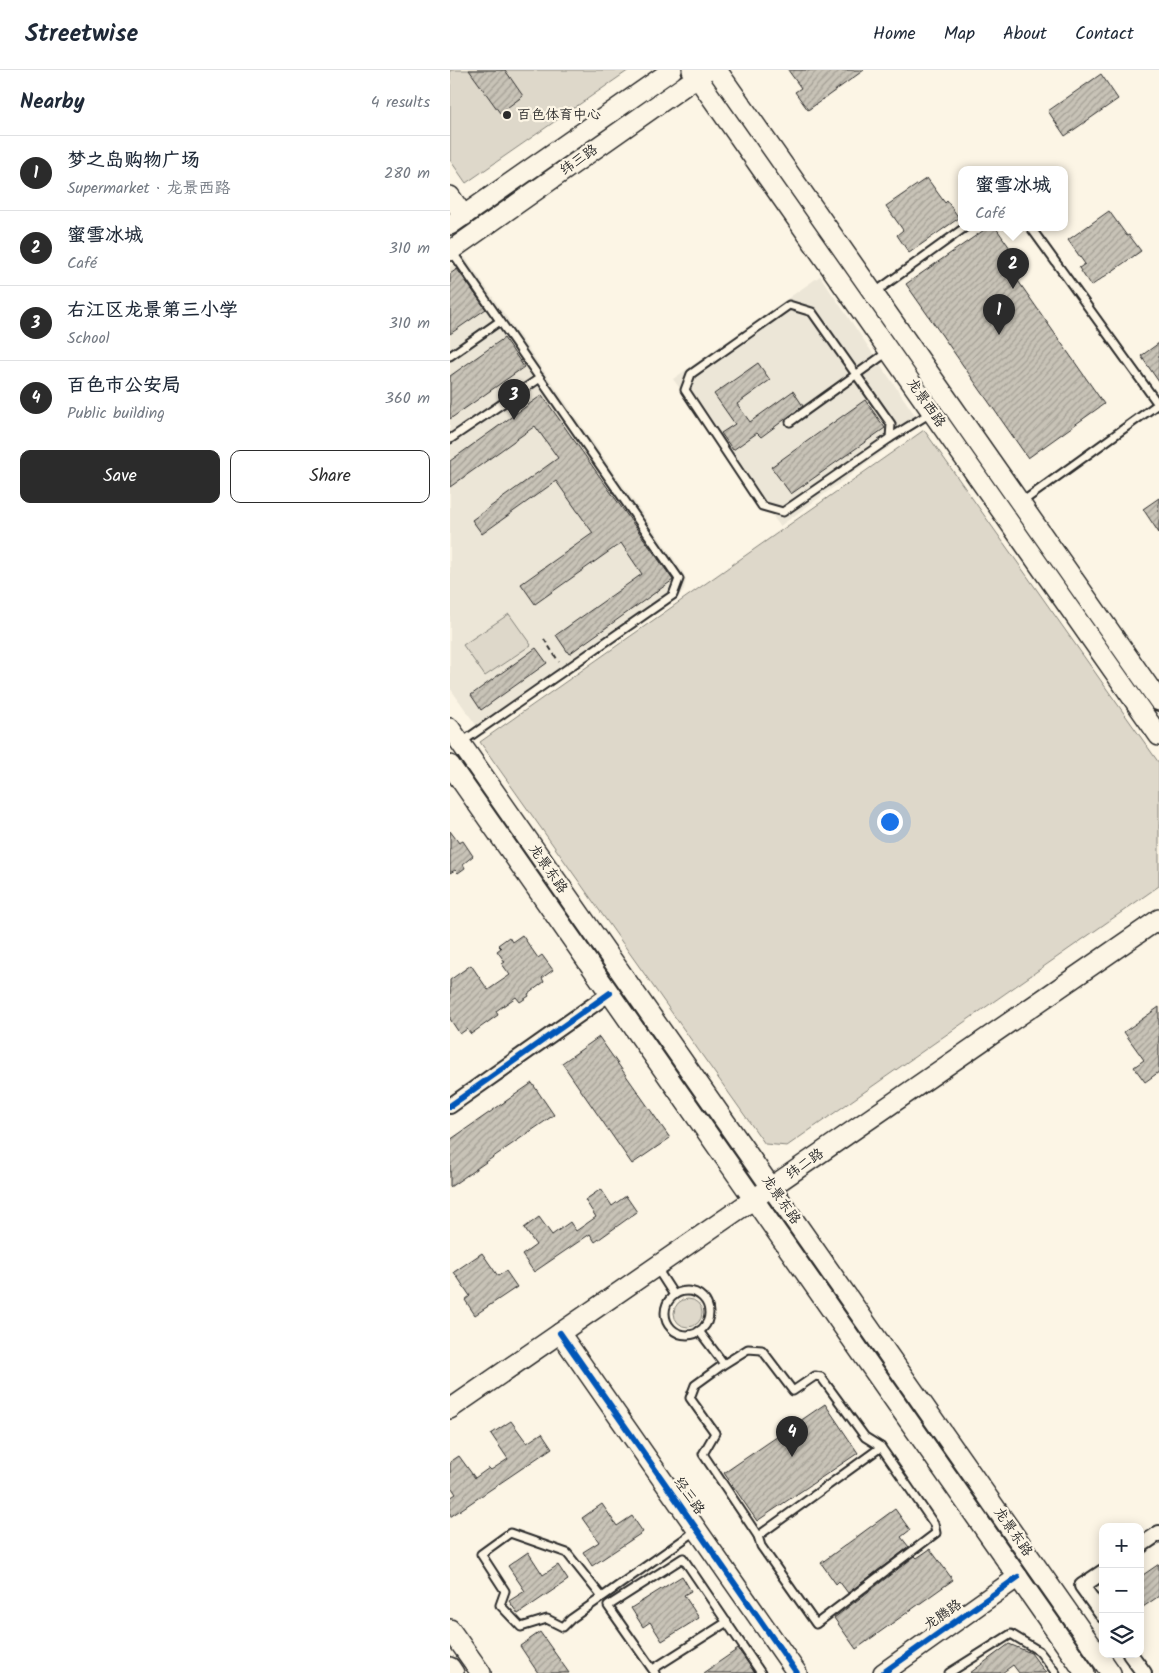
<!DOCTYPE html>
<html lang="en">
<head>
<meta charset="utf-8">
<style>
  body { margin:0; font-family:Kalam,"LXGW WenKai TC",sans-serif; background:#f2f2f3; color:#1f2937 }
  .controls { position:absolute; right:15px; bottom:15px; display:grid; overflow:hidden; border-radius:10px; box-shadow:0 2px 12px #0003 }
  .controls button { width:45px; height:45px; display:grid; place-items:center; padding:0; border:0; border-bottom:1px solid #e0e1e3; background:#fff; color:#1f2937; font:25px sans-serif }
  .you { position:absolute; left:439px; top:751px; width:18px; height:18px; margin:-12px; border:4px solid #fff; border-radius:50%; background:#1a73e8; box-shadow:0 0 0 8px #1a73e833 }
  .badge { display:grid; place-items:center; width:32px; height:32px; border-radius:50%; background:#2b2b2b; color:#fff; font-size:16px; font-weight:700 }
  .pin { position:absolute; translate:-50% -41px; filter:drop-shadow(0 1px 2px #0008) }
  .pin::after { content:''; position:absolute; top:26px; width:18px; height:15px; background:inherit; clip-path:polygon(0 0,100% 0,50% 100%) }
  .popup { position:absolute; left:508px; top:96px; width:110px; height:65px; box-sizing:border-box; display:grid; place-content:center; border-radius:10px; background:#fff; filter:drop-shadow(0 1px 4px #0005); font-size:16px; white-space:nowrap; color:#747a83 }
  .popup b { font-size:19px; color:#1f2937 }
  .popup::after { content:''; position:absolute; left:50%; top:100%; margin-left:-10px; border:10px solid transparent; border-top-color:#fff }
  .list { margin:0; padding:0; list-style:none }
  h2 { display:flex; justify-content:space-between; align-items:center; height:65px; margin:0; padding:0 20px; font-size:21px }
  h2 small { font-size:16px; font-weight:400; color:#747a83 }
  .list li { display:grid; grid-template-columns:32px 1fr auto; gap:15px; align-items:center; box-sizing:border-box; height:75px; padding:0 20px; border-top:1px solid #e0e1e3 }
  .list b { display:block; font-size:19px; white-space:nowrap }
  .list p { margin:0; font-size:16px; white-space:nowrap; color:#747a83 }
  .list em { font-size:16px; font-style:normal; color:#747a83 }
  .actions { display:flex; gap:10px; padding:15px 20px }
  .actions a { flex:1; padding:11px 0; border:1px solid #2b2b2b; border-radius:10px; text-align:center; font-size:18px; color:#2b2b2b }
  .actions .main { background:#2b2b2b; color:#fff }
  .icon { flex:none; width:28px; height:28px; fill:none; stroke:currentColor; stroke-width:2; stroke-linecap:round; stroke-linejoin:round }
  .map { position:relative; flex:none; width:709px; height:1603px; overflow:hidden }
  header { display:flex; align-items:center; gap:30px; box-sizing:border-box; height:70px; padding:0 25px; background:#fff; border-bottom:1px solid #e0e1e3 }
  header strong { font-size:24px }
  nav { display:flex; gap:28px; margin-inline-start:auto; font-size:18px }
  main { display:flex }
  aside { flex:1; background:#fff }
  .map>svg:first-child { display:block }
</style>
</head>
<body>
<header>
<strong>Streetwise</strong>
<nav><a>Home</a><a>Map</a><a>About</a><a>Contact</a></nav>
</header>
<main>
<aside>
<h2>Nearby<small>4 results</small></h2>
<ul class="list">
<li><span class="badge">1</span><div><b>梦之岛购物广场</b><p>Supermarket · 龙景西路</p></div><em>280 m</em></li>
<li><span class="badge">2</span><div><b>蜜雪冰城</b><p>Café</p></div><em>310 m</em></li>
<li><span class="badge">3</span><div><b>右江区龙景第三小学</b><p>School</p></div><em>310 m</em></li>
<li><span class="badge">4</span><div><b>百色市公安局</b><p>Public building</p></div><em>360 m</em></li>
</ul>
<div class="actions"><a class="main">Save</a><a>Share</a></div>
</aside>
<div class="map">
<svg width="709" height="1603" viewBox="0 0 709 1603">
  <defs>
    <pattern id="building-hatch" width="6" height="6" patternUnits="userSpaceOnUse" patternTransform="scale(1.25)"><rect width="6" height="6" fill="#c8c3b7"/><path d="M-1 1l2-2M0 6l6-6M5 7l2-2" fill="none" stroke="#a39f95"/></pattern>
  </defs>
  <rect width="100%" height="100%" fill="#fcf5e5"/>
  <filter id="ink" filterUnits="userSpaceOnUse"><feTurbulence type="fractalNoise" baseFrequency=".02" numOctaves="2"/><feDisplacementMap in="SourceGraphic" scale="10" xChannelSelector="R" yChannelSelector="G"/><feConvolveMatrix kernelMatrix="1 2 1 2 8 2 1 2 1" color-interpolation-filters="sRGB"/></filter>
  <g filter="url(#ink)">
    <g fill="#ece6d7">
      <path d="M15,187L233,502L236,510L234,519L229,526L33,665L0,618V197Z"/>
      <path d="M370,206L471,354L330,456L223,309Z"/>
    </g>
    <g fill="#ded8ca" stroke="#84827a">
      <path d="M0,0H179L16,113L0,90Z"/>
      <path d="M474,360L709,693V816L337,1076L315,1074L30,672Z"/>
      <path d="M59,544L81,575L35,606L13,575Z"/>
      <circle cx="238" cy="1243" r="14"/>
    </g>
    <g fill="url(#building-hatch)" stroke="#2b2b2b">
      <path d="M19,0H55L73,26L50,43Z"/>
      <path d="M338,0H414L358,40L345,22L351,18Z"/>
      <path d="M651,4L668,29L615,66L598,41Z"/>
      <path d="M477,108L495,133L497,131L509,148L459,183L447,165L453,160L436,136Z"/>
      <path d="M659,141L677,166L679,165L691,181L641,216L629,198L635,194L618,170Z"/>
      <path d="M537,158H546L562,181L552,188L654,334L578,388L456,214Z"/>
      <path d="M7,199L36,239L0,264V204Z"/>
      <path d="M54,268L74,297L0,349V306Z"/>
      <path d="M709,273V312L691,286Z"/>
      <path d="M308,293L320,310L287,334L300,352L343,321L353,336L311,367L307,363L283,380L271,363L285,354L264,324Z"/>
      <path d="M92,325L223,510L119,584L106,565L192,504L171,473L85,534L71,514L143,463L106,411L32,464L22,450L108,388L85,356L0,417V391Z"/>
      <path d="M415,330L435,358L341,424L321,397Z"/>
      <path d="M709,428V463L693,439Z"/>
      <path d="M86,578L97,593L31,640L21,625Z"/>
      <path d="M0,761L9,773L13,771L23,786L13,794L15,798L8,803L5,800L0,803Z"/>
      <path d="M72,865L88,888L92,885L103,900L92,908L94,912L78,924L79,926L70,932L66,927L46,941L48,945L21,964L17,959L10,964L0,949V910L21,895L38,920L60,905L52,894L55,892L47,881L51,878L48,875L59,867L62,872Z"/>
      <path d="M709,937V1002L695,1012L684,997L694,990L674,962Z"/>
      <path d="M149,967L220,1068L182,1094L112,993Z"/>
      <path d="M82,1013L104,1045L0,1117V1070Z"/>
      <path d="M151,1119L162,1136L176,1126L187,1142L145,1172L140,1164L84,1202L72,1185L86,1175L74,1158L89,1147L102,1165L120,1152L126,1161L146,1147L135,1130Z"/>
      <path d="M32,1183L48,1206L56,1201L67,1217L25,1245L15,1230L20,1226L4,1202Z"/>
      <path d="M375,1334L408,1383L307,1451L274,1403Z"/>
      <path d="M61,1351L77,1373L92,1363L102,1378L0,1447V1428L6,1424L0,1415V1392L9,1386L25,1408L39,1398L41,1400L58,1389L41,1364Z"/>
      <path d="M152,1434L167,1456L182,1446L193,1462L142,1496L133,1482L149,1472L132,1448Z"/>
      <path d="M445,1439L460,1460L451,1467L459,1477L398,1523L389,1511L386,1514L371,1493Z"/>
      <path d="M480,1479L503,1510L406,1579L384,1548L465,1486L467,1488Z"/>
      <path d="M78,1482L93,1505L108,1495L118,1510L68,1544L59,1531L75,1521L58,1496Z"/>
      <path d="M709,1494V1526L690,1539V1507Z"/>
      <path d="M232,1506L241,1521L234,1525L249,1548L212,1571L200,1552L193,1557L181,1538Z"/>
      <path d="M90,1562L119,1603H88L70,1576Z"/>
      <path d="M559,1574L581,1583L596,1603H569L563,1595L552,1603H520Z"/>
      <path d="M288,1579L305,1603H253Z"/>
    </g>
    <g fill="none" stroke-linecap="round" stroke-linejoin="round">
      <defs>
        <g id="lane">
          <path d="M1,180L229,509L223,525L12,672"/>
          <path d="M424,223L514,158"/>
          <path d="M339,235L362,242L441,354L440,368L333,442L312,436L235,320L241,304Z"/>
          <path d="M0,286L50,251"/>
          <path d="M340,352L439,281"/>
          <path d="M440,368L482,342"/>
          <path d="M0,369L90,308"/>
          <path d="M572,432L708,334L581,158"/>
          <path d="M206,1197L224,1225"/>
          <circle cx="237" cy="1243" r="22"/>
          <path d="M249,1261L274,1294L245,1315L240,1328L265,1363L253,1384L308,1466L311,1476L366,1554L486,1463L484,1454L431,1377L415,1367L371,1307L365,1306L343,1321L312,1280L298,1279L274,1294"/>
          <path d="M308,1466L431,1377"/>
          <path d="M152,1527L117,1483L60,1463L31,1484L55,1521L50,1535L71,1557L97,1549L113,1557L121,1549L247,1460"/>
          <path d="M203,1599L277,1552"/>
          <path d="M205,1603L158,1536L233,1488L311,1603"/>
          <path d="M499,1603L561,1564L589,1581L606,1603"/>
        </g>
        <g id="street">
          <path d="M0,1036L160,923"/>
          <path d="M690,1476L709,1463"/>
          <path d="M653,1502L632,1516L653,1545"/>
          <path d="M680,1584L694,1603"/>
        </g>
        <g id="secondary">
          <path d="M242,0L709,666"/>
          <path d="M267,0L709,631"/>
          <path d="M0,126L14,146"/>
          <path d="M0,155L222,0"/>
          <path d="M0,181L257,0"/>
          <path d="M0,658L661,1603"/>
          <path d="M0,695L635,1603"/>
          <path d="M110,1263L347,1603"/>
          <path d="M0,1339L709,849"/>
          <path d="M0,1559L31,1603"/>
          <path d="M0,1597L4,1603"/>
          <path d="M433,1603L568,1507"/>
        </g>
      </defs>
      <use href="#lane" stroke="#2b2b2b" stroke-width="11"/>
      <use href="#street" stroke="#2b2b2b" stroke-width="18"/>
      <use href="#secondary" stroke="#2b2b2b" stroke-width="22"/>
      <path stroke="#2b2b2b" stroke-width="2" stroke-dasharray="5 4" stroke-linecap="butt" d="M94,569L109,592"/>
      <use href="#lane" stroke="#fcf5e5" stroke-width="7"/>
      <use href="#street" stroke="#fcf5e5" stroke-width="14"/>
      <use href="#secondary" stroke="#fcf5e5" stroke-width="19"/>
      <defs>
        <g id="cycleway">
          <path d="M0,1036L160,923"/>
          <path d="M110,1263L347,1603"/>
          <path d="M433,1603L568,1507"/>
        </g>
      </defs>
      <use href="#cycleway" stroke="#fcf5e5" stroke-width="9"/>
      <use href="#cycleway" stroke="#0057b8" stroke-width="6"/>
    </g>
  </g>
  <circle fill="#2b2b2b" stroke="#fcf5e5" stroke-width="2" cx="57" cy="45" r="5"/>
  <g text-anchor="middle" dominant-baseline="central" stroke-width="4.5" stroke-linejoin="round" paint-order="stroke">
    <g font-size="14" fill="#2b2b2b" stroke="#fcf5e5" text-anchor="start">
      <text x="67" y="45">百色体育中心</text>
    </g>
    <g font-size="14" fill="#2b2b2b" stroke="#fcf5e5">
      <text transform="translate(129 90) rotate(-35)">纬三路</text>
      <text transform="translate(476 333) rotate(55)">龙景西路</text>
      <text transform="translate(98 799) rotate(55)">龙景东路</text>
      <text transform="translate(355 1094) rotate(-35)">纬二路</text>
      <text transform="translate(331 1130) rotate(55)">龙景东路</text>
      <text transform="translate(239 1426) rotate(55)">经三路</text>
      <text transform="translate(563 1462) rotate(55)">龙景东路</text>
      <text transform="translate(493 1545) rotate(-35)">龙腾路</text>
    </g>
  </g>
</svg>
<div class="controls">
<button>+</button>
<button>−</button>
<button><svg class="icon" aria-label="layers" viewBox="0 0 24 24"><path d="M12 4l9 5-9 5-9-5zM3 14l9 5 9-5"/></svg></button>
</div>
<div class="you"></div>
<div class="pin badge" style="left:549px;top:265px">1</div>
<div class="pin badge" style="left:563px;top:219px">2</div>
<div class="popup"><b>蜜雪冰城</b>Café</div>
<div class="pin badge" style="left:64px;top:350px">3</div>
<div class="pin badge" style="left:342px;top:1387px">4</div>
</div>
</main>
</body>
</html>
